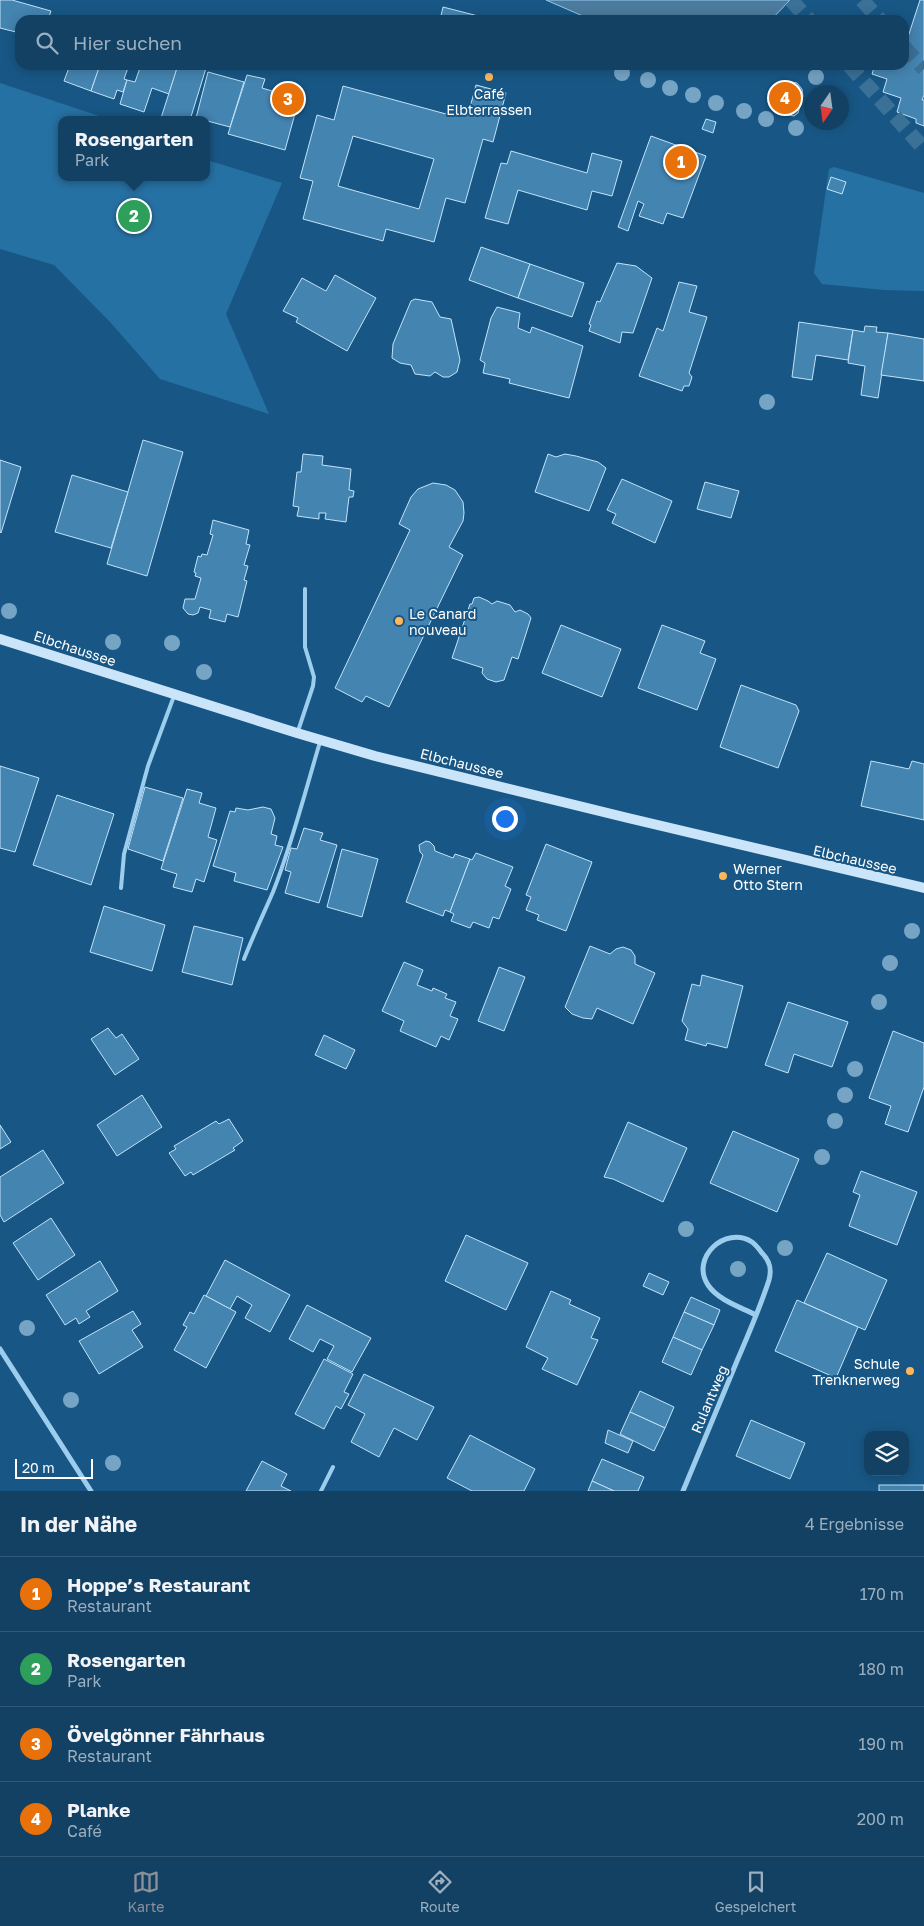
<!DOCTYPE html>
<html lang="de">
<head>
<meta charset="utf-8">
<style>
  body { margin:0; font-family:"Golos Text",sans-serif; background:#1b486a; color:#f1f3f6 }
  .controls { position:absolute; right:15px; bottom:15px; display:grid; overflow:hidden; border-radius:10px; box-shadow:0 2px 12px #0003 }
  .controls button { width:45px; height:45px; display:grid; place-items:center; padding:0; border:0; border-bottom:1px solid #315a78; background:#124164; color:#f1f3f6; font:25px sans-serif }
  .compass { position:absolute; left:804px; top:85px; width:45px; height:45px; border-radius:50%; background:#124164; box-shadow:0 2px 12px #0003; rotate:193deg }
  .scale { position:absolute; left:15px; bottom:12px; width:78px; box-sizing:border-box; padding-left:5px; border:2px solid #fff; border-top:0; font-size:14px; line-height:18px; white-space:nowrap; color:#fff; -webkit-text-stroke:4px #185785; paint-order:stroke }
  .you { position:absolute; left:504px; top:818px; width:18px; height:18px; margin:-12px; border:4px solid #fff; border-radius:50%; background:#1a73e8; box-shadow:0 0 0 8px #1a73e833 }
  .badge { display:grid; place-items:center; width:32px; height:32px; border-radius:50%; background:#8c9099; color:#fff; font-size:16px; font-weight:700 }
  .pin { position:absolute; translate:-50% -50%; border:2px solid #fff; box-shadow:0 1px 5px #0006 }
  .popup { position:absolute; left:58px; top:116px; width:152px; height:65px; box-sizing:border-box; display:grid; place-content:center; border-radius:10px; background:#124164; filter:drop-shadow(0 1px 4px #0005); font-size:16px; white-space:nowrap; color:#9cafbf }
  .popup b { font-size:19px; color:#f1f3f6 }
  .popup::after { content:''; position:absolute; left:50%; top:100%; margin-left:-10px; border:10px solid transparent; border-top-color:#124164 }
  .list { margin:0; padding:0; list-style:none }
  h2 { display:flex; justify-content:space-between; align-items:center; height:65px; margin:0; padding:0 20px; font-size:21px }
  h2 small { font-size:16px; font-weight:400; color:#9cafbf }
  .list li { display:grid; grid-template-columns:32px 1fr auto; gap:15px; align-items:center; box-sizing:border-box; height:75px; padding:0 20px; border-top:1px solid #315a78 }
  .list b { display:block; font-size:19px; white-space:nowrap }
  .list p { margin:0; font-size:16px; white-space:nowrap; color:#9cafbf }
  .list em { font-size:16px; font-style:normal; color:#9cafbf }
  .icon { flex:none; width:28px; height:28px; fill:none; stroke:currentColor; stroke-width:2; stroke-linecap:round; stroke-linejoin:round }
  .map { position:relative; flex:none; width:924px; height:1491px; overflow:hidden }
  .search { position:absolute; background:#124164; box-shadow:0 2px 12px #0003; left:15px; right:15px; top:15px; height:55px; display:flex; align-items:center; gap:12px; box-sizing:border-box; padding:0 18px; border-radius:15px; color:#9cafbf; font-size:19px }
  .sheet { height:365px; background:#124164 }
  nav { display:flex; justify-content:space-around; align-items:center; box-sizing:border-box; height:70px; border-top:1px solid #315a78; background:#124164; font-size:14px; color:#9cafbf }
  nav a { display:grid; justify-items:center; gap:2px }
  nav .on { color:#8c9099 }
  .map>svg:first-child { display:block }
</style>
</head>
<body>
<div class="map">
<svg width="924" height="1491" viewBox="0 0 924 1491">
  <rect width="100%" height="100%" fill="#185785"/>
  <g fill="#2671a3">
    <path d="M0,83L111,120H62V177H206L207,160L282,183L226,314L269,414L160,379L111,323L54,265L0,249Z"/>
    <path d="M834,167L924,193V291L884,290L822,284L814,273L829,169Z"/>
  </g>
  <path fill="#4c7b9d" stroke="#8fcaef" d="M546,0H790L771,20H592Z"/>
  <g fill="#4484b1" stroke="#c2e3f9" fill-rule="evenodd">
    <path d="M0,0H12L51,11L48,20H20V33L0,28Z"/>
    <path d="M920,0H924V95L922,100H924V126L916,123V119L897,112L901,98L883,92L887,79L872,74L875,65H904V35L908,37Z"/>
    <path d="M443,7L482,17V20H440Z"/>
    <path d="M70,65H100L91,91L64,81Z"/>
    <path d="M100,65H129L124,79L127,80L123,92L117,90L114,99L91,91Z"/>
    <path d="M141,65H178L169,94L152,88L144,112L120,104L127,80L135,82Z"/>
    <path d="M178,65H207L190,120H168L161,118Z"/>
    <path d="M208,72L244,82L230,127L196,118Z"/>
    <path d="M247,75L265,79L262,88L299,99L285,150L228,134Z"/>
    <path d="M792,82L797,83L802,89L803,96L798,113L794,116L783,114L773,108L768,99L769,95L773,90Z"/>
    <path d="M476,85L506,93L493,142L483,139L465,203L446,198L434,242L386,229L383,241L303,219L313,181L300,178L317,115L334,120L343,86L446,114L447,109L468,115ZM353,136L434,159L419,209L338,186Z"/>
    <path d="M706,119L716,122L713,133L702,129Z"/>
    <path d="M651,136L706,156L683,218L667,213L663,224L639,216L644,204L638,201L628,231L618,227Z"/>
    <path d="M511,151L587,173L592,153L622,161L612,196L592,191L587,210L518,190L508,224L485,218L501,163L507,164Z"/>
    <path d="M831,177L846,182L842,194L827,189Z"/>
    <path d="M481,247L530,264L518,298L469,280Z"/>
    <path d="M617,263L636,266L652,278L633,333L622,332L620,343L589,331L591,325L589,324L597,301L600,302Z"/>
    <path d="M530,264L584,283L572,317L518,298Z"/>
    <path d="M335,275L376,298L347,351L296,322L298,318L283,311L302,278L326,291Z"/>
    <path d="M679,282L697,286L689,312L707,317L689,373L692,377L689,386H684L682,391L639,376L657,328L663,331Z"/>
    <path d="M415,299L432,302L440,317L451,319L460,360L457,372L449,377H443L435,372L430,376L415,374L411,365L400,363L392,358L393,344L411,301Z"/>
    <path d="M497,307L520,313L518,328L530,333L532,327L583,346L569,398L509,383L510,379L483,373L485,363L480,360L491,318Z"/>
    <path d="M799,322L853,330L848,360L816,355L812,380L792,377Z"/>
    <path d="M865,326L877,327L876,332L888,333L878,398L861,395L865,366L848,363L853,330L864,332Z"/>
    <path d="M888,333L924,339V381L881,375Z"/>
    <path d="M143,440L183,452L147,576L107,564Z"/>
    <path d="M303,454L323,456L322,465L351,469L349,490L354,491L353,497H349L346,522L325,519L326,513H319V519L297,516L299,507L293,506L297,472H301Z"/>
    <path d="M548,454L556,457L565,454L576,456L598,462L606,468L589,511L535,492Z"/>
    <path d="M0,460L21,467L1,533L0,532Z"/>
    <path d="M72,475L128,492L111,548L55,532Z"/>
    <path d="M622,479L672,501L655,543L612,523L616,514L607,510Z"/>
    <path d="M705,482L739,491L731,518L697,509Z"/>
    <path d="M433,483L446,485L455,490L463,502L464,513L463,521L449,547L463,555L389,707L366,696L362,702L335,688L410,530L399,524L411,497L418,489Z"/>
    <path d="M213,520L249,530L246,544L250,545L244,565L248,566L244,580L247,581L238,617L227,614L225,622L209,618L211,610L200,607L198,613L193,615L188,614L183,608L185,599H195L201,578L195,576L196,573L194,572L198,556L201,557L202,554L207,555L213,535L210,534Z"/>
    <path d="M479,597L488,601L492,604L497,601L510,605L515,612L520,610L528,614L531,618L518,659L512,657L504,680L496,682L487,679L482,673L483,668L452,658L470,604H472L474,598Z"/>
    <path d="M561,625L621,649L602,697L542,673Z"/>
    <path d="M662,625L705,641L700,653L716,659L697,710L638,688Z"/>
    <path d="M741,685L796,705L799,711L778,768L720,747Z"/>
    <path d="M871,761L909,769L912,761L924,764V820L861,806Z"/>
    <path d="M0,766L39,778L15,852L0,848Z"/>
    <path d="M145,787L183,798L163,861L128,849Z"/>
    <path d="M187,789L202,793L199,803L216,808L208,837L217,840L204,882L196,879L192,892L173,887L177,874L161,869Z"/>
    <path d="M57,795L114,814L91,885L33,865Z"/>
    <path d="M263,807L271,809L275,818L271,834L277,836L275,845L283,847L267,890L234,881L236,873L213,866L230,811L235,812L236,808L248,810Z"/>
    <path d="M304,828L323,833L320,840L337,845L319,903L285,893L291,872L285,870L291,848L297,849Z"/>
    <path d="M426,841L430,842L434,846L435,851L453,858L455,854L470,859L450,912L445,910L443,916L406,902L423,855L420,852L419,845Z"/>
    <path d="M546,844L592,862L566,931L537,920L539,915L526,910L531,897L526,895Z"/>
    <path d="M342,849L378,859L362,917L327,907Z"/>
    <path d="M476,853L513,867L505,886L511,889L499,919L493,917L489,928L473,922L470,928L451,921L454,914L450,912L470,859L472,860Z"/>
    <path d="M104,906L165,925L152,971L90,952Z"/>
    <path d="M194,926L243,938L232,985L182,972Z"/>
    <path d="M590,946L610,954L616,949L623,947L631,950L635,956V964L655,973L633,1024L597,1008L592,1019L583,1018L572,1014L565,1007Z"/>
    <path d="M404,962L423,970L417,985L432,991L433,988L447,994L445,998L456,1002L450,1016L458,1019L449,1040L441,1036L436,1047L400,1031L404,1021L382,1011Z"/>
    <path d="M499,967L525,977L504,1031L478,1021Z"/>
    <path d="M702,975L743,986L727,1048L707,1043L706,1046L685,1040L688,1029L682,1021L692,984L700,986Z"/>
    <path d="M788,1002L848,1022L832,1067L794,1054L788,1073L765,1065Z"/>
    <path d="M108,1028L116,1038L122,1034L139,1059L115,1075L91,1039Z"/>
    <path d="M893,1031L924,1043V1087L908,1132L885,1124L891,1106L869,1098Z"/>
    <path d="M324,1035L355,1050L346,1069L315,1055Z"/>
    <path d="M142,1095L162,1127L117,1156L97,1125Z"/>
    <path d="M229,1119L243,1141L233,1148L235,1150L193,1175L191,1172L185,1176L169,1153L176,1149L174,1146L216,1121L219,1124Z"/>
    <path d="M628,1122L687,1148L663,1202L613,1179L604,1177Z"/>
    <path d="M0,1125L11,1142L0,1149Z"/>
    <path d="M733,1131L799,1159L777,1212L710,1183Z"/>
    <path d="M43,1150L64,1183L4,1222L0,1215V1177Z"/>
    <path d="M861,1171L917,1192L897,1245L849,1226L860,1195L853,1192Z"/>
    <path d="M51,1218L75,1255L38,1280L13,1243Z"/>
    <path d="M466,1235L528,1263L506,1310L445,1281Z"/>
    <path d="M827,1253L887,1280L865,1330L804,1303Z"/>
    <path d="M225,1260L290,1295L270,1332L245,1318L252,1305L237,1296L230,1309L206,1296Z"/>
    <path d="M100,1261L118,1291L86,1311L90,1317L79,1324L76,1318L65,1325L46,1295Z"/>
    <path d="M649,1273L669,1282L663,1295L643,1286Z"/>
    <path d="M551,1291L571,1300L569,1304L600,1318L591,1338L598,1340L577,1385L542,1369L548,1358L526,1347Z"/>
    <path d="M204,1295L236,1312L206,1368L174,1350L187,1327L183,1325L190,1312L194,1314Z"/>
    <path d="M691,1297L720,1310L714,1325L684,1312Z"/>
    <path d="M797,1300L858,1327L836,1378L775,1351Z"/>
    <path d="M307,1305L371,1338L352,1372L327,1359L334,1346L320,1339L313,1352L289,1339Z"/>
    <path d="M133,1311L141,1324L132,1330L143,1347L99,1374L79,1341Z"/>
    <path d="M684,1312L714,1325L702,1350L673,1337Z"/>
    <path d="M673,1337L702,1350L691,1375L662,1362Z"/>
    <path d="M324,1359L353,1374L344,1392L349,1394L341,1409L336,1406L324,1429L295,1414Z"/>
    <path d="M364,1374L434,1407L417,1440L394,1428L379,1457L351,1442L365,1414L348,1405Z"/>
    <path d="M640,1391L674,1407L665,1428L630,1412Z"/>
    <path d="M630,1412L665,1428L654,1451L620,1434Z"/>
    <path d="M751,1420L805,1443L790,1479L736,1456Z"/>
    <path d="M608,1430L633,1441L628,1453L605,1443Z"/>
    <path d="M470,1435L535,1469L524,1491H472L447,1478Z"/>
    <path d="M602,1459L644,1477L638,1491H614L592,1481Z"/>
    <path d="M262,1461L287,1474L281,1486L291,1491H246Z"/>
    <path d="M592,1481L614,1491H588Z"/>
    <rect x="879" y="1485" width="45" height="6"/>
  </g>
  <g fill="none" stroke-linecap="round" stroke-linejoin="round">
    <g stroke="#3b7097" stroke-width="15" stroke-dasharray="15 8" stroke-linecap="butt">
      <path d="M791,0L809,20"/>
      <path d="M862,0L880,20"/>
      <path d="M904,47L924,69"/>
      <path d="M849,65L924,149"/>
    </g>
    <g stroke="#9dcded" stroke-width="4">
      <path d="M298,731L313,686L314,677L305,647V589"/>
      <path d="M121,888L124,854L148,766L174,696"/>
      <path d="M244,959C253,936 263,915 273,892C292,844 305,792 320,742"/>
      <path d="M321,1491L333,1467"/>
    </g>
    <g stroke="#9dcded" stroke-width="5">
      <path d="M0,1349L91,1491"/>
      <path d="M683,1491C701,1448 719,1404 737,1361C748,1335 760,1308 769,1280C772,1269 770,1261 762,1253C759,1249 755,1244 752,1242C725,1225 690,1258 708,1285C718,1300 740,1307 756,1315"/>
    </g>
    <path stroke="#cae5f9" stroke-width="10" d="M0,639L297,733L375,756L628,818L924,888"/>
  </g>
  <g fill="#76a4c5">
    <circle cx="622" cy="73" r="8"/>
    <circle cx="816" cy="77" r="8"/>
    <circle cx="648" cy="80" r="8"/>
    <circle cx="670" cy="88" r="8"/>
    <circle cx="693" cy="95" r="8"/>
    <circle cx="716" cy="103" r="8"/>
    <circle cx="744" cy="111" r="8"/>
    <circle cx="766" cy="119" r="8"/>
    <circle cx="796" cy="128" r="8"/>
    <circle cx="767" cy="402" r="8"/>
    <circle cx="9" cy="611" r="8"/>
    <circle cx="113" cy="642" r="8"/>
    <circle cx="172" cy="643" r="8"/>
    <circle cx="204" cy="672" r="8"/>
    <circle cx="912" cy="931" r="8"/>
    <circle cx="890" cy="963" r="8"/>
    <circle cx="879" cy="1002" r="8"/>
    <circle cx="855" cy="1069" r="8"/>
    <circle cx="845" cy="1095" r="8"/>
    <circle cx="835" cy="1121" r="8"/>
    <circle cx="822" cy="1157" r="8"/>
    <circle cx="686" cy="1229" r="8"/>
    <circle cx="785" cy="1248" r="8"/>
    <circle cx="738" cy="1269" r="8"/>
    <circle cx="27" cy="1328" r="8"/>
    <circle cx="71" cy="1400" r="8"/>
    <circle cx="113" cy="1463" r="8"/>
  </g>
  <g fill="#ffb759" stroke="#185785" stroke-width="2">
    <circle cx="489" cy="77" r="5"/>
    <circle cx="399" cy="621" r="5"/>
    <circle cx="723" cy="876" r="5"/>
    <circle cx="910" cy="1371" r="5"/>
  </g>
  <g text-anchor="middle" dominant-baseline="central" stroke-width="4" stroke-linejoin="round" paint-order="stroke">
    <g font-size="14" fill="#fff" stroke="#185785" text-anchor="start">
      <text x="489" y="93" text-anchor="middle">Café<tspan x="489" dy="16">Elbterrassen</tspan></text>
      <text x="409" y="613">Le Canard<tspan x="409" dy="16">nouveau</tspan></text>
      <text x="733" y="868">Werner<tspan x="733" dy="16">Otto Stern</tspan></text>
      <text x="900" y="1363" text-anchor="end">Schule<tspan x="900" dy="16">Trenknerweg</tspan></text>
    </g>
    <g font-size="14" fill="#fff" stroke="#185785">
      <text transform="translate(75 648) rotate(18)">Elbchaussee</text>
      <text transform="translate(462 763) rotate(14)">Elbchaussee</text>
      <text transform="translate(855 859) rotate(13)">Elbchaussee</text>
      <text transform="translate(709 1399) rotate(-67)">Rulantweg</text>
    </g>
  </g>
</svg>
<div class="controls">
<button><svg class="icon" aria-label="layers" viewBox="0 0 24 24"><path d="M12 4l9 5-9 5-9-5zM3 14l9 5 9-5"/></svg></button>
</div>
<svg class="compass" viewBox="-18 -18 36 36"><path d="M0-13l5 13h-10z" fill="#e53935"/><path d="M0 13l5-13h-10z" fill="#9cafbf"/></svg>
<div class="scale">20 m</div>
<div class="you"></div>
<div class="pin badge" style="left:681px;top:162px;background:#e8710a">1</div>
<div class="pin badge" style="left:134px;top:216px;background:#2e9e5b">2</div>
<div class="popup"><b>Rosengarten</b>Park</div>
<div class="pin badge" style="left:288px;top:99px;background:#e8710a">3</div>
<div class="pin badge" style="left:785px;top:98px;background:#e8710a">4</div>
<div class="search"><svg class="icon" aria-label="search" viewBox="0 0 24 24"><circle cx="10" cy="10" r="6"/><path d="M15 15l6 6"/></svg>Hier suchen</div>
</div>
<section class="sheet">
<h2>In der Nähe<small>4 Ergebnisse</small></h2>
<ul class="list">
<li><span class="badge" style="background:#e8710a">1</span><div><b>Hoppe’s Restaurant</b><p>Restaurant</p></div><em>170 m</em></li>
<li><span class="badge" style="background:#2e9e5b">2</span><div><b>Rosengarten</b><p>Park</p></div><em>180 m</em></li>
<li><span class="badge" style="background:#e8710a">3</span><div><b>Övelgönner Fährhaus</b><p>Restaurant</p></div><em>190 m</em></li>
<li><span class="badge" style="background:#e8710a">4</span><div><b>Planke</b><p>Café</p></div><em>200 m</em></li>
</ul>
</section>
<nav>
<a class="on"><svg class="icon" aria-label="map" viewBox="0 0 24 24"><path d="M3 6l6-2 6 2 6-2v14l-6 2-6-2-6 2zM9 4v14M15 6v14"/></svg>Karte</a>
<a><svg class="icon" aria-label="directions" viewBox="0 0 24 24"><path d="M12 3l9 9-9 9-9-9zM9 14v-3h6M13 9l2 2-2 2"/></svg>Route</a>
<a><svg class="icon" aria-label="saved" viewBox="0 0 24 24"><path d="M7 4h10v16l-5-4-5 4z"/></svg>Gespeichert</a>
</nav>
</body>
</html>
